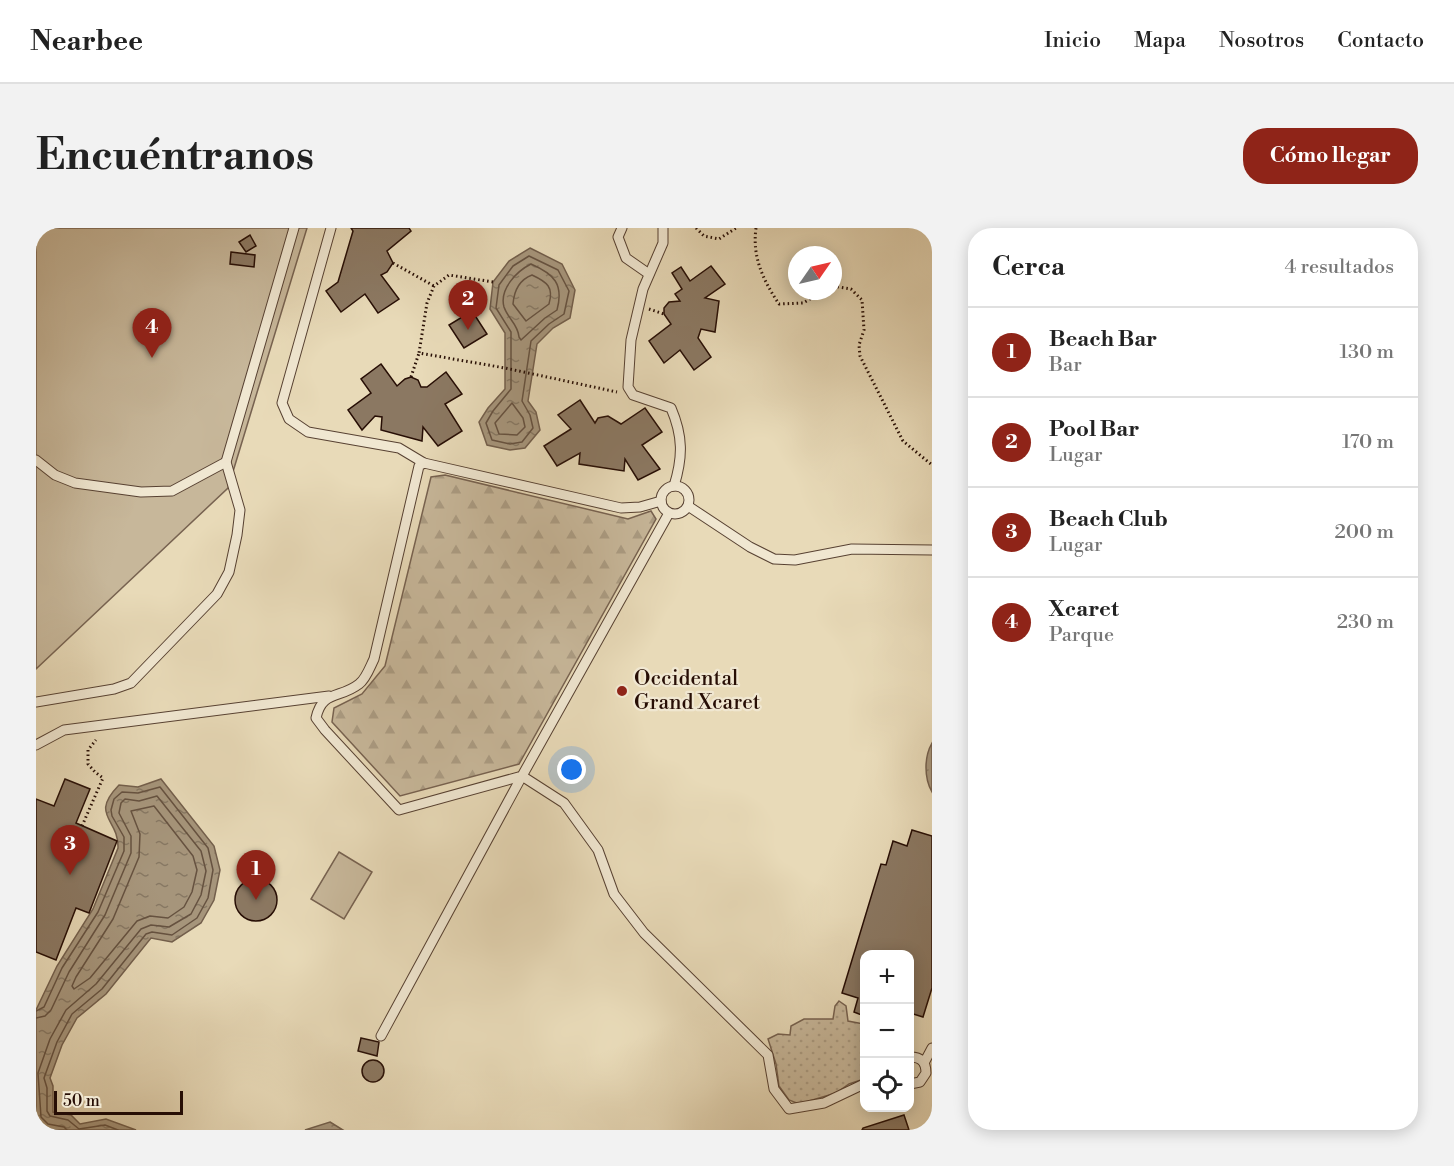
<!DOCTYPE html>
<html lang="es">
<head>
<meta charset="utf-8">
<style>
  body { margin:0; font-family:"Libre Bodoni",serif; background:#f2f2f2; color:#222 }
  .controls { position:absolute; right:18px; bottom:18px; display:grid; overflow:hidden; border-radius:12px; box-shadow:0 3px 15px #0003 }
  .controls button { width:54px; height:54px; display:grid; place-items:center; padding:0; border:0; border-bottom:2px solid #e0e0e0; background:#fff; color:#222; font:30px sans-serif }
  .compass { position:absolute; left:752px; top:18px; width:54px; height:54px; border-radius:50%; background:#fff; box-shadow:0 3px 15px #0003; rotate:56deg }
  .scale { position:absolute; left:18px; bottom:15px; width:129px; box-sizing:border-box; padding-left:6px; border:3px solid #270e05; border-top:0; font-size:16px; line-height:21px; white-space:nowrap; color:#270e05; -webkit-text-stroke:4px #f0e7d1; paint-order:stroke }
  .you { position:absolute; left:536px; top:542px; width:21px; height:21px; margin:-15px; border:4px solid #fff; border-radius:50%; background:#1a73e8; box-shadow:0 0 0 9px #1a73e833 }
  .badge { display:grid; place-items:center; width:39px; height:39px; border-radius:50%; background:#8f2418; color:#fff; font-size:20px; font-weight:700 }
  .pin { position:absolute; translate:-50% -50px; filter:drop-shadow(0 2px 3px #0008) }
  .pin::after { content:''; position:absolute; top:32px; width:21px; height:18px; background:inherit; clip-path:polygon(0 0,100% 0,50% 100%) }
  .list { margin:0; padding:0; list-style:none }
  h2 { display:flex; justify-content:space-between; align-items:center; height:78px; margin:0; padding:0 24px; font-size:26px }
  h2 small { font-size:20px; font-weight:400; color:#767676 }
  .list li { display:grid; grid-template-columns:39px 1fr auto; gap:18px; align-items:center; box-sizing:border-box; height:90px; padding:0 24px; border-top:2px solid #e0e0e0 }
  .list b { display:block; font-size:22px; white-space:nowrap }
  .list p { margin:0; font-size:20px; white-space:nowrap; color:#767676 }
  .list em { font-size:20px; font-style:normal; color:#767676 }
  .icon { flex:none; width:33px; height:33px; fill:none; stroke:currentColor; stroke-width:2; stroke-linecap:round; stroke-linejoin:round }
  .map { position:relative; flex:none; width:896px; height:902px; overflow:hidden; border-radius:24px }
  header { display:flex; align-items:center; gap:36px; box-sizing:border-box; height:84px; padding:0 30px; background:#fff; border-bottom:2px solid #e0e0e0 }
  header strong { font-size:28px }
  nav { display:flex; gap:33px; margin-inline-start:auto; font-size:21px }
  .intro { display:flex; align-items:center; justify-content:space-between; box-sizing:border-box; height:144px; padding:0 36px }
  h1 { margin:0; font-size:42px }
  .button { padding:15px 27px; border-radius:24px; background:#8f2418; color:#fff; font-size:21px; font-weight:700 }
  main { display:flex; gap:36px; padding:0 36px }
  aside { flex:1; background:#fff; border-radius:24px; box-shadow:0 3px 15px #0003 }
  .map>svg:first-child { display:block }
</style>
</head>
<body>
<header>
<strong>Nearbee</strong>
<nav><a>Inicio</a><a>Mapa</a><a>Nosotros</a><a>Contacto</a></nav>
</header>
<div class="intro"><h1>Encuéntranos</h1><a class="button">Cómo llegar</a></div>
<main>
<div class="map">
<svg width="896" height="902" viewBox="0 0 896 902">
  <defs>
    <pattern id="grass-dots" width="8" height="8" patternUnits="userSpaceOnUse" patternTransform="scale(1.5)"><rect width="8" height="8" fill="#c7b79a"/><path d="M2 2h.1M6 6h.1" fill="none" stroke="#ab9c83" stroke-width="1.8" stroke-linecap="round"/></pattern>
    <pattern id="forest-firs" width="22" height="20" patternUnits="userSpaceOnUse" patternTransform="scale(1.5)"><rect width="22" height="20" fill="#c7b79a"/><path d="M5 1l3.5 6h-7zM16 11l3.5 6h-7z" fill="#ab9c83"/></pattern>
    <pattern id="water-ripples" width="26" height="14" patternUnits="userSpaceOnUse" patternTransform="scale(1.5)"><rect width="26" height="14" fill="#a6957b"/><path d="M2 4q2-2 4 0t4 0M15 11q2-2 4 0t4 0" fill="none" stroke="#877863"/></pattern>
  </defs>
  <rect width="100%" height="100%" fill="#e8dab8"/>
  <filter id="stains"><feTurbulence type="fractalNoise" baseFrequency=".00333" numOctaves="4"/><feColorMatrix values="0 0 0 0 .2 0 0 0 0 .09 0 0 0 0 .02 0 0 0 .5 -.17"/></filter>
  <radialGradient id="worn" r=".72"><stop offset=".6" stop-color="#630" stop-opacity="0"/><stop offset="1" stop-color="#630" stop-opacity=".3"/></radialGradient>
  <path fill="url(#grass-dots)" stroke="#776250" stroke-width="1.5" d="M803,773L810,778L812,793L828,796V851L813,856L800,865L763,876L753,872L743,858L740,836L732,811L742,806L754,807L755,798L768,791H797L799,778Z"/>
  <path fill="url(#forest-firs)" stroke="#776250" stroke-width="1.5" d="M409,247L592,291L615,283L620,291L483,536L364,568L296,494L298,480L326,466L349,438L395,249Z"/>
  <g fill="#c7b79a" stroke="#776250" stroke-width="1.5">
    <path d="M0,0H271L192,260L0,441Z"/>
    <path d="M303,624L336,644L308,691L275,671Z"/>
  </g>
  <g fill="url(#water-ripples)" stroke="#735f4c" stroke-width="1.5">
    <path d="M494,20L526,36L539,62L534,90L517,100L501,116L492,173L500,184L504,202L489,220L474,222L451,217L443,194L452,180L469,161V105L454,81L457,54L473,33Z"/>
    <path d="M896,515V564C888,550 888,529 896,515Z"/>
    <path d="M125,551L178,618L184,642L178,672L165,695L136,714L115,710L70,766L41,790L26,817L14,850L17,858V884L35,887L44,896L70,891L100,902H0V782L21,738L57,681L82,620C83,590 53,588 83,557L102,559Z"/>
    <path d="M294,894L307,902H269Z"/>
  </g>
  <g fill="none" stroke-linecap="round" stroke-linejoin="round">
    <g stroke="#665240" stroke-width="1.5">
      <path d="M493,28L522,42L533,63L528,86L513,96L495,113L486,173L494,187L497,200L486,214L474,216L456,212L450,195L457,183L475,161V104L460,80L463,57L477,38Z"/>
      <path d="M495,36C518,46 528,56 521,82L509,90L485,112L483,109C482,96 472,91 468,79C463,61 481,43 495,36Z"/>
      <path d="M496,47C511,54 518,59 513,76L490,93L477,76C478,63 483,52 496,47Z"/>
      <path d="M476,175L487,190L489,199L481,207L463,206L459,195Z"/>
      <path d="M118,578L157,628L161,642L156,664L148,679L132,690L114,688L101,693L54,750L38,761L36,758L40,749L77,691L103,629L104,606L95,583Z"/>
      <path d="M0,783L8,779L26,740L62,684L88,623V609L76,588L75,582L78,571L86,564L102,565L124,559L172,620L177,642L172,670L161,690L136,707L116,704L110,706L66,761L36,786L21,814L8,850L11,860V883L14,888L32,892L43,901L69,897L82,902"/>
      <path d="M0,790L9,788L15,782L33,744L69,687L95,625V608L83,585L85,575L89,571L103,573L121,568L165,623L170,643L165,667L155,686L133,699L115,697L105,701L60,756L30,782L14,811L2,845L5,889L12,896L28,899L31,902"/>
    </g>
  </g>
  <g fill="#8b7862" stroke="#270e05" stroke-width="1.5">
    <path d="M315,0H373L375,3L351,23L357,35L351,44L345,47L363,71L342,85L329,66L305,84L290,63L302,54L317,3Z"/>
    <path d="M214,7L220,18L210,24L203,14Z"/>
    <path d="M195,24L219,27L218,39L194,36Z"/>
    <path d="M675,38L689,56L669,70L683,73L679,104L665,101L662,110L675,129L658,142L644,122L628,135L613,113L635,96L628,86V80L633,74L644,73L639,66L646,61L636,45L645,39L654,53Z"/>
    <path d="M436,83L451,106L428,120L413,97Z"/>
    <path d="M345,136L361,158L369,151L375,149L382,152L385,159H391L410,144L426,166L409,176L426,203L402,218L387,199L386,213L345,202L346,189L339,188L326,202L312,182L335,165L325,151Z"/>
    <path d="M544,172L559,195L562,190L572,188L585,196L609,180L626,204L606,217L624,241L602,252L589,231L588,243L543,236L544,225L521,238L508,218L535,201L522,187Z"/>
    <path d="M29,551L54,561L40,595L81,613L53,685L40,680L20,732L0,724V571L18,578Z"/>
    <path d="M876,602L896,608V760L887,789L874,785V726H828V788L818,784L822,770L806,765L845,636L850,637L857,613L871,618Z"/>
    <circle cx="220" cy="672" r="21"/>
    <path d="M325,810L343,814L341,828L322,823Z"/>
    <circle cx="337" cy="843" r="11"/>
    <path d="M868,887L873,902H826L827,900Z"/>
  </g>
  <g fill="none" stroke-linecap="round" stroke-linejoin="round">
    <defs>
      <g id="service">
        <path d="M295,0L246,175L253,191L272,204L363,220L388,235"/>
        <path d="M586,0L582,9L590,30L613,46"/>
        <path d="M627,0V15L607,61L595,112L592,159L597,167L635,180C647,208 647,229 638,258"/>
        <path d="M0,232L19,247L39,255L105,264L136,263L190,234"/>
        <circle cx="639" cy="272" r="14"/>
        <path d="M625,273L604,279L585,280L388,235L383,238L338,431C334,439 330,451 323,456C304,471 286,462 280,490L289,502L363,582L486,548L633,285"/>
        <path d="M652,278L714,319L738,331L759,332L816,321L896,322"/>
        <path d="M0,474L78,461L95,455L181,366L193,344L201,307L204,282L190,234L258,0"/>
        <path d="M0,517L28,502L293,468"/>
        <path d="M345,808L486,548L528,575L562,622L578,666L608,705L732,827L738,861L753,881L788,875L828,856"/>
        <path d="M874,829C885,829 890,834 890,845L884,854L874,856"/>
        <path d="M888,835L896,820"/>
      </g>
    </defs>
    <use href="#service" stroke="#574132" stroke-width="11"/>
    <g stroke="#270e05" stroke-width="3" stroke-dasharray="1.5 3" stroke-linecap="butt">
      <path d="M660,0L668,8L683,11L700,0"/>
      <path d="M720,0C716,29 727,52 743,76L767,75L788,63"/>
      <path d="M357,35L398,58"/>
      <path d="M457,54L413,47L398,58L391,75L383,125L469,140L581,164"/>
      <path d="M797,58L815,61L826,72L828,102L823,117L824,128L867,213L896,237"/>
      <path d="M613,81L628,86"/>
      <path d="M375,149L383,125"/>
      <path d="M46,598L67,550L59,544L52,536V522L60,512"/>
    </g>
    <use href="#service" stroke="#f0e7d1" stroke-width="9"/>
  </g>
  <circle fill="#8f2418" stroke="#f0e7d1" stroke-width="2" cx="586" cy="463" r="6"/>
  <g text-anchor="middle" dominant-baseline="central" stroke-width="4.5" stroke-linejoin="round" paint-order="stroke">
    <g font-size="21" fill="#270e05" stroke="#f0e7d1" text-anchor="start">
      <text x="598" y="451">Occidental<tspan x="598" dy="24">Grand Xcaret</tspan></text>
    </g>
  </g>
  <rect width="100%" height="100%" filter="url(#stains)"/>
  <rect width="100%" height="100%" fill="url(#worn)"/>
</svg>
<div class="controls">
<button>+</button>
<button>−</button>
<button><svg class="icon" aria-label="locate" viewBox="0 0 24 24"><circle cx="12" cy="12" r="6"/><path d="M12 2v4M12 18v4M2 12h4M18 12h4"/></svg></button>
</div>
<svg class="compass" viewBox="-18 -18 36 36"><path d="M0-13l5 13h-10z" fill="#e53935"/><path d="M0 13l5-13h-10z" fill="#767676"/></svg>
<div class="scale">50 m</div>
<div class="you"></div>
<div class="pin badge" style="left:220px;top:672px">1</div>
<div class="pin badge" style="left:432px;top:102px">2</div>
<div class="pin badge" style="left:34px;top:647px">3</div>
<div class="pin badge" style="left:116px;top:130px">4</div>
</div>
<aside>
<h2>Cerca<small>4 resultados</small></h2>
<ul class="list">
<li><span class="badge">1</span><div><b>Beach Bar</b><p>Bar</p></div><em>130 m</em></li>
<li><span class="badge">2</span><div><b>Pool Bar</b><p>Lugar</p></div><em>170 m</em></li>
<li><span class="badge">3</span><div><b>Beach Club</b><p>Lugar</p></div><em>200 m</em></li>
<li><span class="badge">4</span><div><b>Xcaret</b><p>Parque</p></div><em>230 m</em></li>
</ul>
</aside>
</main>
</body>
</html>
